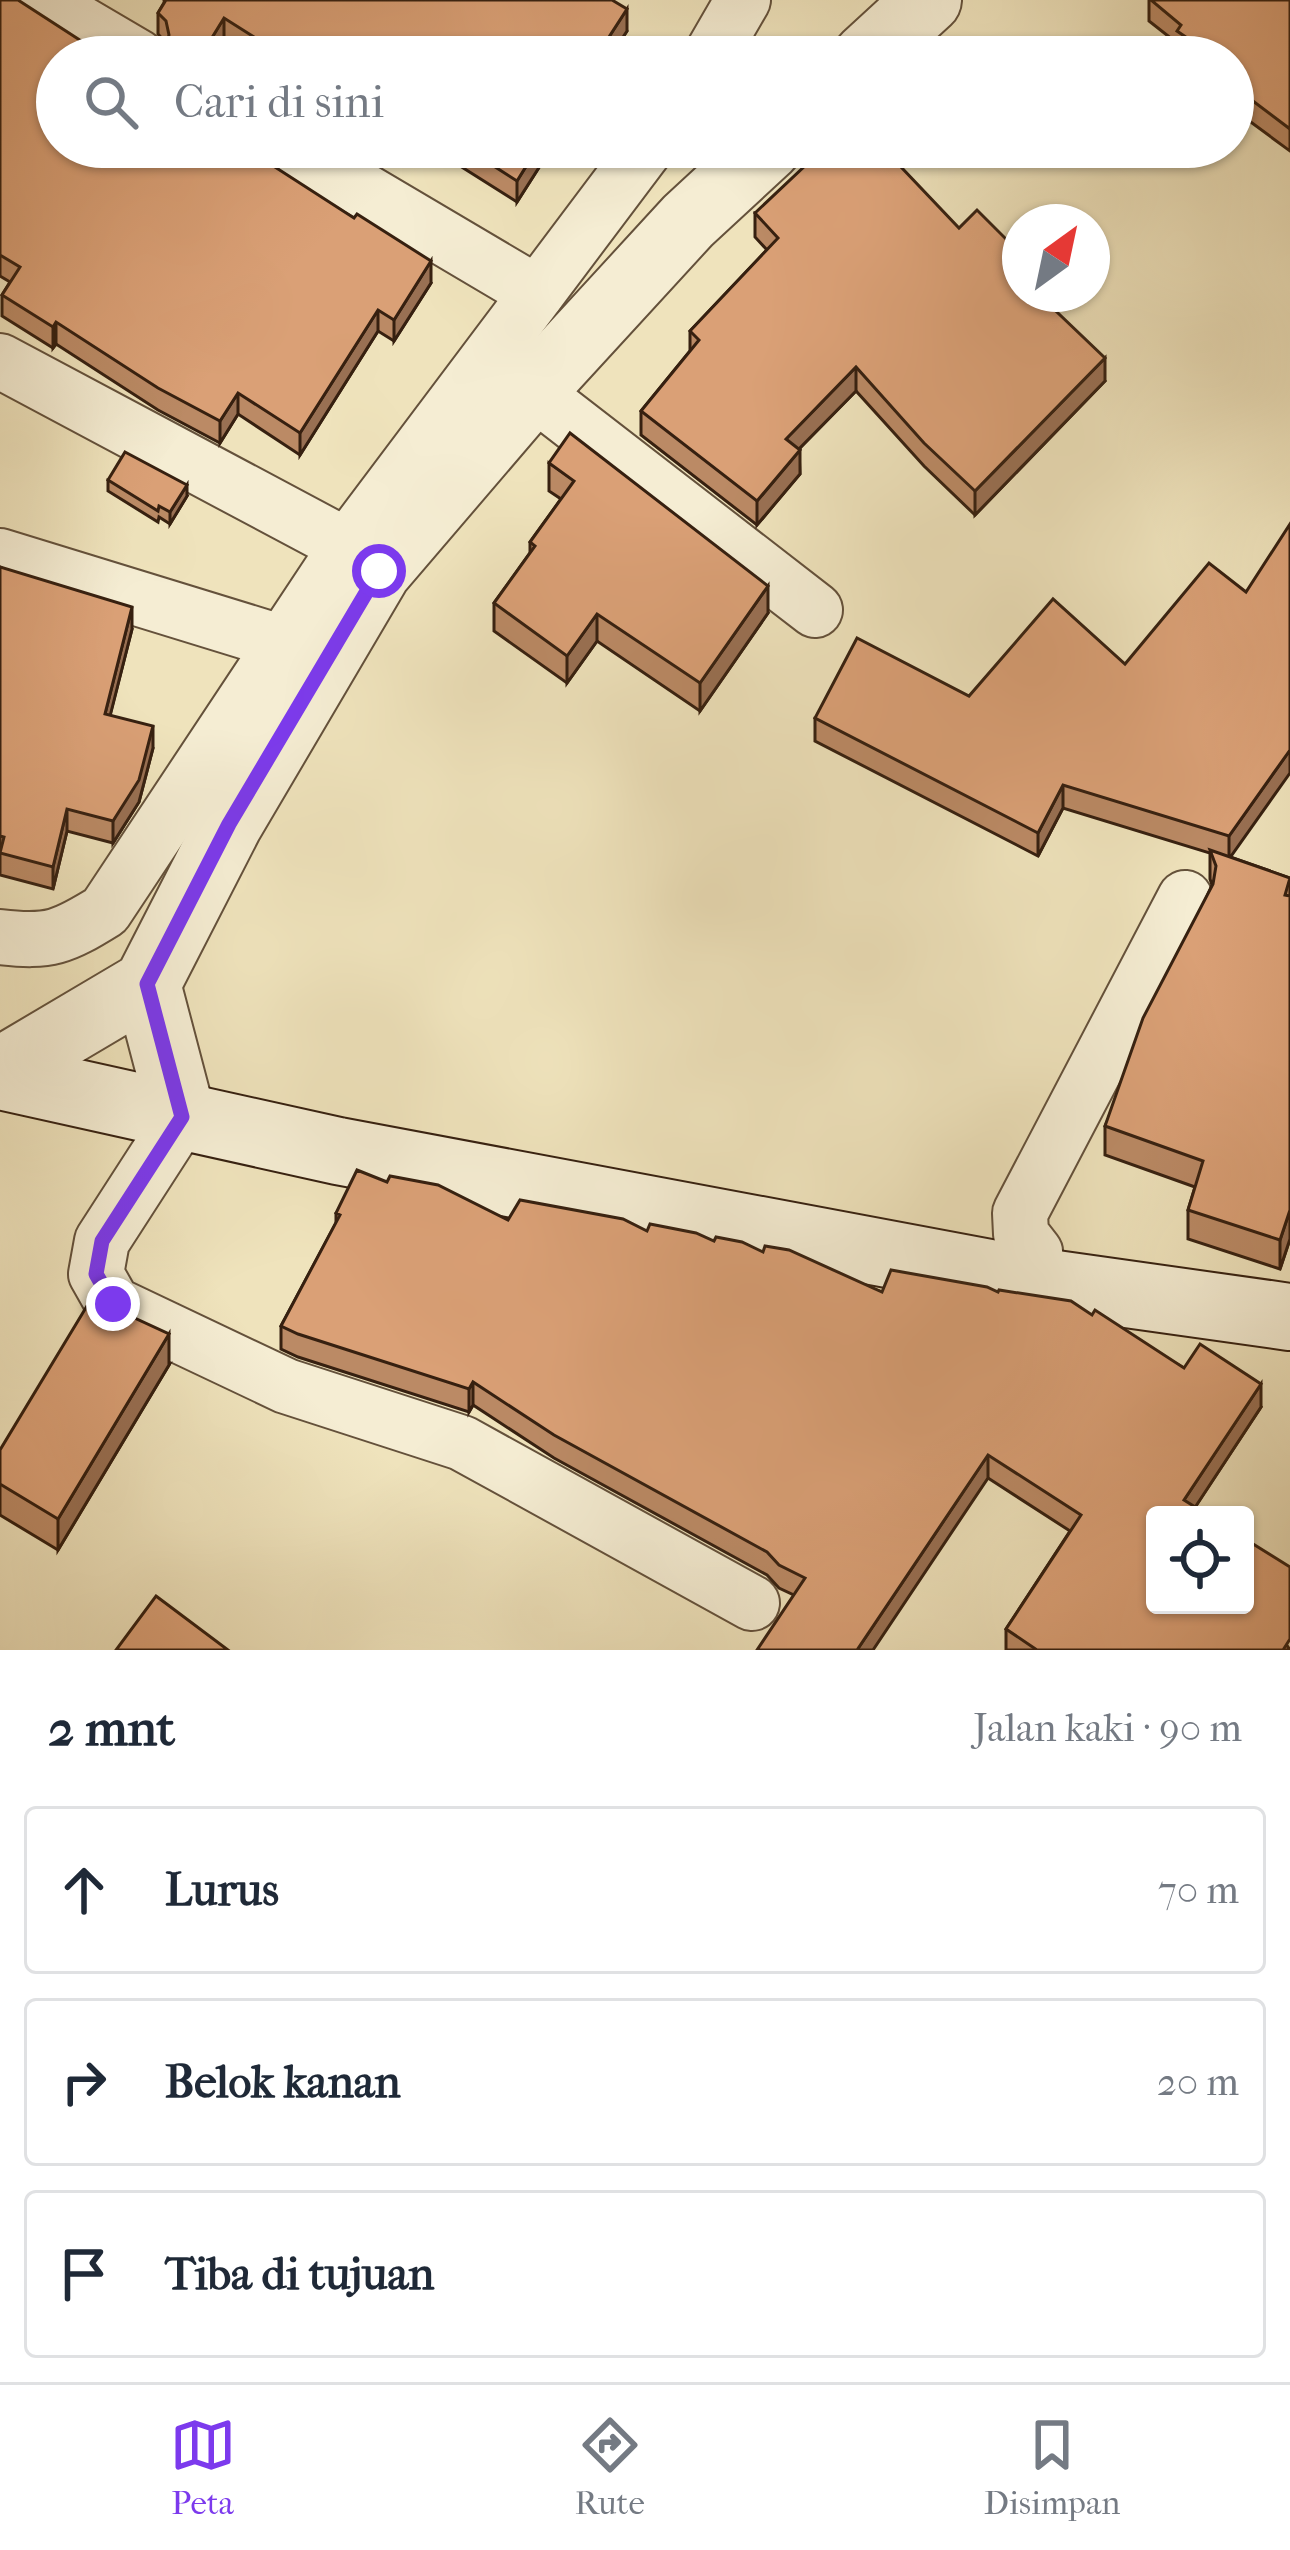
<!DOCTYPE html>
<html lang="id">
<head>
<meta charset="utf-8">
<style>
  body { margin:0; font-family:"IM FELL French Canon",serif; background:#f6f6f7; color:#1f2937 }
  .controls { position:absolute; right:36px; bottom:36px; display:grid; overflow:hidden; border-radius:12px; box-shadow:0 3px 9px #0004 }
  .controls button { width:108px; height:108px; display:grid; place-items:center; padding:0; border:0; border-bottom:3px solid #e0e1e3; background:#fff; color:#1f2937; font:60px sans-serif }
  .compass { position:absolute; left:1002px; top:204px; width:108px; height:108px; border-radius:50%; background:#fff; box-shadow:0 3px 9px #0004; rotate:33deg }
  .stop { position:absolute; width:36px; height:36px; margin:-27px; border:9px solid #7c3aed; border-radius:50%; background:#fff }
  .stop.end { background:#7c3aed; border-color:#fff; box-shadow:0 3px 12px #0008 }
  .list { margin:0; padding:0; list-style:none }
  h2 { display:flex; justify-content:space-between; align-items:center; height:156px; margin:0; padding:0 48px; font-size:51px }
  h2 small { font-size:39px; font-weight:400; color:#747a83 }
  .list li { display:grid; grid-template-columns:78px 1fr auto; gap:36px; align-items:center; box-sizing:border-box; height:168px; margin:0 24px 24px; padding:0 24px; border:3px solid #e0e1e3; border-radius:12px }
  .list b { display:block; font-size:45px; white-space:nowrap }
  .list em { font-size:39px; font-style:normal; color:#747a83 }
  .icon { flex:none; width:66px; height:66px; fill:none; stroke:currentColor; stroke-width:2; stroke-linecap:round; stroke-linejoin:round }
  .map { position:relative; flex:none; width:1290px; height:1650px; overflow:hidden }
  .search { position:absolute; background:#fff; box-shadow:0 3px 9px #0004; left:36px; right:36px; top:36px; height:132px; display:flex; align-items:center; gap:30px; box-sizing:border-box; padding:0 42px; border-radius:66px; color:#747a83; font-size:45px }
  .sheet { height:732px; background:#fff }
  nav { display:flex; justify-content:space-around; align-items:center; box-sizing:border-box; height:168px; border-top:3px solid #e0e1e3; background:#fff; font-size:33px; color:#747a83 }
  nav a { display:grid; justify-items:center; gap:6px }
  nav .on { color:#7c3aed }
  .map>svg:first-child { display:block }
</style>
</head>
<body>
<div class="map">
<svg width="1290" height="1650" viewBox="0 0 1290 1650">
  <rect width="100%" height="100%" fill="#efe3bc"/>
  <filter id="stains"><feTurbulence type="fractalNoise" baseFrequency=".00167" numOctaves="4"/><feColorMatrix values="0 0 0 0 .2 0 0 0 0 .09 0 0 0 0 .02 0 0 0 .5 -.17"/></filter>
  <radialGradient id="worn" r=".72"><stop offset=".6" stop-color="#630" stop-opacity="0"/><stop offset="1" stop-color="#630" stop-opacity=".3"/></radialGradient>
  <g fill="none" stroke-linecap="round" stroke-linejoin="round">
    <defs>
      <g id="minor">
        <path d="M41,0L138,57"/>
        <path d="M710,57L743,0"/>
        <path d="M290,147L537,293"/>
        <path d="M0,361L347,546"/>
        <path d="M532,391L815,610"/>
        <path d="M0,556L283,643"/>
        <path d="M0,937C50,943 63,937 105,911L347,546L647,147"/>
        <path d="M182,1117L102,1241L96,1274L113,1304L286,1386L462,1443L752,1603"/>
        <path d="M1027,1280L1035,1252L1021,1234L1020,1213L1185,898"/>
      </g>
      <g id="tertiary">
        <path d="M866,57L928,0"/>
        <path d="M147,984L182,1117"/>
        <path d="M0,1071L147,984L229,824L378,571L532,391L688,221L768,147"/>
      </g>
      <path id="secondary" d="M0,1076L338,1151L1027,1280L1290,1317"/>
    </defs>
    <use href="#minor" stroke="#64513b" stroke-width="58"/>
    <use href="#tertiary" stroke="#64513b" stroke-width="70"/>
    <use href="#secondary" stroke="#362010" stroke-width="70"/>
    <use href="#minor" stroke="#f5edd3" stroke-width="54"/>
    <use href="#tertiary" stroke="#f5edd3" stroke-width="66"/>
    <use href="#secondary" stroke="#f5edd3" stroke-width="66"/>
  </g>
  <g fill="#bb8a65" stroke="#362010" stroke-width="3">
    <path d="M0,0L19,2L431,283L394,341L378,331L300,455L238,414L220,443L158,410L56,344L53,348L2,316V295L10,282L0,276Z"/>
    <path d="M163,0H612L627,31L610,57H252L224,39L164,53L166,43L158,34V13L165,1Z"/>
    <path d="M1149,0H1290V151L1233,109V57H1183L1177,53V43L1149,21Z"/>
    <path d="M430,147H552L517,202Z"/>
    <path d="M755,213L1020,294L1105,381L975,515L924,466L856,391L799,449L800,474L757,525L641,435V411L690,351V331L767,250L755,237Z"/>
    <path d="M549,463L768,613L700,711L597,641L567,683L494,631V603L530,553V542L561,499L549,491Z"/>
    <path d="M108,480L187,496L170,524L159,517L158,522L108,491Z"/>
    <path d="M0,567L132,629L110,715L153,748L139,802L113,843L67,831L53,889L0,875Z"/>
    <path d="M1246,592L1230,857L1290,878V1239L1280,1269L1188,1239V1210L1195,1187L1105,1155V1126L1212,885L1210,879V853L1063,808L1038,856L815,741V718L969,696L1125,664Z"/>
    <path d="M387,1182L508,1220L647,1231L763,1252L882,1292H998L1092,1315L1184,1368L1261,1407L1195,1507L1290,1650H1006V1629L1070,1531L988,1478L794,1595L779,1588L767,1575L554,1458L473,1405L469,1412L298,1357L281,1349V1326L336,1223V1213Z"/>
    <path d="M169,1365L58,1550L0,1515V1450Z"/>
  </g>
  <g fill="#997053" stroke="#362010" stroke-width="3">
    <path d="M627,9V31L610,57H596Z"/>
    <path d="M224,18V39L213,57H200Z"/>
    <path d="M288,43V57H281V54Z"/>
    <path d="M538,147H552L517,202V181Z"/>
    <path d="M431,261V283L394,341V320Z"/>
    <path d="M378,310V331L300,455V433Z"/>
    <path d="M56,322V344L53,348V327Z"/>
    <path d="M1105,358V381L975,515V491Z"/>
    <path d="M856,367V391L786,462V439Z"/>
    <path d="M238,393V414L220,443V421Z"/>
    <path d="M800,450V474L757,525V501Z"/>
    <path d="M187,485V496L170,524V512Z"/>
    <path d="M768,586V613L700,711V683Z"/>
    <path d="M132,607V629L105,736V714Z"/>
    <path d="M597,614V641L567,683V656Z"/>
    <path d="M153,726V748L139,802L113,843V821Z"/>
    <path d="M1290,750V773L1229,859V836Z"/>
    <path d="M1063,785V808L1038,856V833Z"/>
    <path d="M67,809V831L53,889V867Z"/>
    <path d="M1290,1210V1239L1280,1269V1240Z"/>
    <path d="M169,1334V1365L58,1550V1519Z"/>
    <path d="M473,1382V1405L469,1412V1389Z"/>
    <path d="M1261,1384V1407L1190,1515L1184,1500Z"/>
    <path d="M988,1455V1478L873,1650H857Z"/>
  </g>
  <g fill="#daa076" stroke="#362010" stroke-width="3">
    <path d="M0,0H18L106,57H57V147H244L354,218L357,214L431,261L394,320L378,310L300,433L238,393L220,421L158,388L56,322L53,327L2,295L20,267L0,255Z"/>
    <path d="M166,0H612L627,9L596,57H310L288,43L281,54L224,18L200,57H160L164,53L169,35L166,21L158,13Z"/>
    <path d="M1151,0H1290V129L1233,86V57H1215L1177,31L1181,25Z"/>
    <path d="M464,147H538L517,181Z"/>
    <path d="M825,147H882L959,228L977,210L1020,253V294H1038L1105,358L975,491L924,443L856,367L786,439L800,450L757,501L641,411L699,340L690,331L778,238L755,213Z"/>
    <path d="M570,433L768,586L700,683L597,614L567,656L494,603L535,546L530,542L574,481L549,463Z"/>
    <path d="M125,452L187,485L170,512L159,506L158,511L108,480Z"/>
    <path d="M1290,524V750L1229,836L1063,785L1038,833L815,718L857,638L969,696L1053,599L1125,664L1209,563L1246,592Z"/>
    <path d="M0,567L132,607L105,714L153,726L139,780L113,821L67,809L53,867L0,853L4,837L0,836Z"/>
    <path d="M1210,850L1290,878L1285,895L1290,896V1210L1280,1240L1188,1210L1203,1161L1105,1126L1143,1018L1213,884L1216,866Z"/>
    <path d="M357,1170L387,1182L390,1176L438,1185L508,1220L520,1200L623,1219L647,1231L650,1224L696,1233L714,1241L716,1237L742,1242L763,1252L765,1246L789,1250L882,1292L891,1270L987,1287L998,1292L999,1290L1071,1301L1092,1315L1095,1310L1184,1368L1200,1344L1261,1384L1184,1500L1208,1515H1155V1605H1245V1539L1290,1567V1639L1283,1650H1037L1006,1629L1081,1515L988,1455L857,1650H757L805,1578L779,1565L767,1552L554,1435L473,1382L469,1389L298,1334L281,1326L340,1215L336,1213Z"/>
    <path d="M93,1296L100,1302L169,1334L58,1519L0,1484V1450Z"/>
    <path d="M156,1596L228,1650H116Z"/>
  </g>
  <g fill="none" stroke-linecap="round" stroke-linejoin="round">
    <path stroke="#7c3aed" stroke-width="15" d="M113,1304L96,1274L102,1241L182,1117L147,984L229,824L379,571"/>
  </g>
  <rect width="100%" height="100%" filter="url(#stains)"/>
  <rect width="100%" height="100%" fill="url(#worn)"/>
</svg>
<div class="controls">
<button><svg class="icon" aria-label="locate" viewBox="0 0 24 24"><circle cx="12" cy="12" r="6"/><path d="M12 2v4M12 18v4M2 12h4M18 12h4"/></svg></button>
</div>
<svg class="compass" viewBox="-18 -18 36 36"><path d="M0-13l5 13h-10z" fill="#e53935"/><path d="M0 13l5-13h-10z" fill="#747a83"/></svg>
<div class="stop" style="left:379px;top:571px"></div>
<div class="stop end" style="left:113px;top:1304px"></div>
<div class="search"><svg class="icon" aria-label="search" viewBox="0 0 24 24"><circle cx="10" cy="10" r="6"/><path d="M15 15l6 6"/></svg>Cari di sini</div>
</div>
<section class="sheet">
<h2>2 mnt<small>Jalan kaki · 90 m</small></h2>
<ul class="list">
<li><svg class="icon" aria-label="ahead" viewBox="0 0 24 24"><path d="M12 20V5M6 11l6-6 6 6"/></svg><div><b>Lurus</b></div><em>70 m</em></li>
<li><svg class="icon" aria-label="right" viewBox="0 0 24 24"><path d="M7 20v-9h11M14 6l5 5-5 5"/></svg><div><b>Belok kanan</b></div><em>20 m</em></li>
<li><svg class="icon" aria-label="arrive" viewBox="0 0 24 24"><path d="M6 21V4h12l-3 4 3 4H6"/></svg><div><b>Tiba di tujuan</b></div></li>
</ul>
</section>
<nav>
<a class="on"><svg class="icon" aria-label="map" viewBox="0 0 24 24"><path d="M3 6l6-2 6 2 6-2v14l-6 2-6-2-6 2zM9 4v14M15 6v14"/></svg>Peta</a>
<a><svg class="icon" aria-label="directions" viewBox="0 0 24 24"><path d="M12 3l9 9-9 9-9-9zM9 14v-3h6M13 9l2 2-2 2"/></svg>Rute</a>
<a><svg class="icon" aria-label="saved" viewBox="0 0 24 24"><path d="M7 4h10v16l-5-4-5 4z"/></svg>Disimpan</a>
</nav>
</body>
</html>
